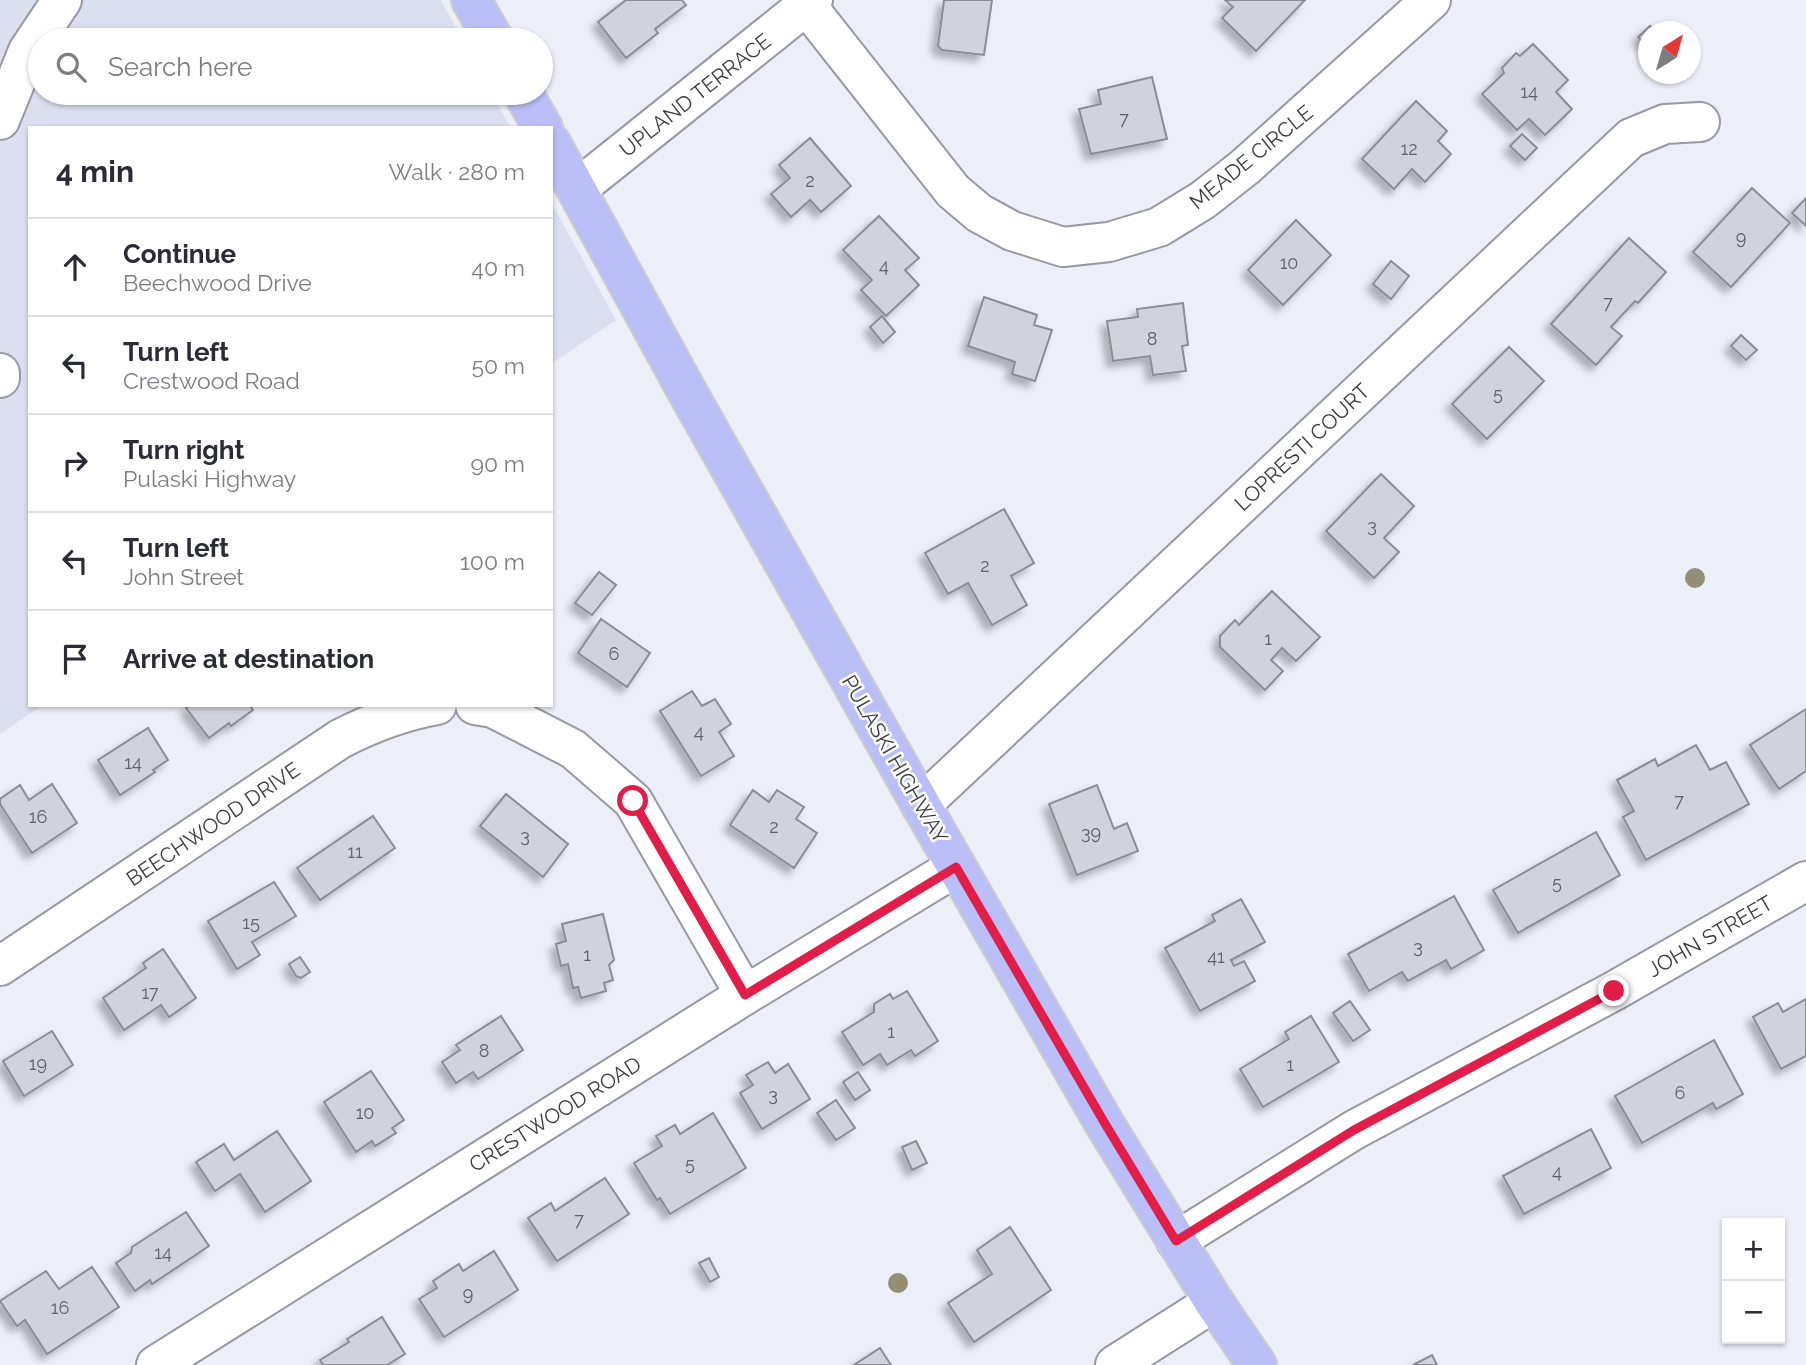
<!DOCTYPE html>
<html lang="en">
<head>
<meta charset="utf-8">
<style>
  body { margin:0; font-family:Raleway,sans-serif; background:#f7f7f7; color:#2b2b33 }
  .controls { position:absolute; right:21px; bottom:21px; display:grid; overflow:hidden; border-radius:0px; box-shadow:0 2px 5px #0004 }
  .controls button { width:63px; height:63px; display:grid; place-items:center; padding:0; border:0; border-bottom:2px solid #e1e1e2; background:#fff; color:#2b2b33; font:35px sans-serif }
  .compass { position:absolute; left:1638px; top:21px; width:63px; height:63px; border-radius:50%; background:#fff; box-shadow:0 2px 5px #0004; rotate:37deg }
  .stop { position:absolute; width:21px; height:21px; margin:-16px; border:5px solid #e11d48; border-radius:50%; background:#fff }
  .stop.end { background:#e11d48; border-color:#fff; box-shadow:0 2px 7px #0008 }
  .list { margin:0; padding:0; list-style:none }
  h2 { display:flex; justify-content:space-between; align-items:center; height:91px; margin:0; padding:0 28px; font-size:30px }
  h2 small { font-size:23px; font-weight:400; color:#7c7c81 }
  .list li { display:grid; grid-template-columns:46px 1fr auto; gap:21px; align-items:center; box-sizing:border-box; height:98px; padding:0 28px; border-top:2px solid #e1e1e2 }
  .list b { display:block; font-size:26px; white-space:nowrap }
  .list p { margin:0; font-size:23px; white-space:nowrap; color:#7c7c81 }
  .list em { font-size:23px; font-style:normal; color:#7c7c81 }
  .icon { flex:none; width:38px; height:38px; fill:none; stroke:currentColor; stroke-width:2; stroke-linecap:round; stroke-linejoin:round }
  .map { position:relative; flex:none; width:1806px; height:1365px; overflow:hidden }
  .search { position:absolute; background:#fff; box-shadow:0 2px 5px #0004; left:28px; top:28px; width:525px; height:77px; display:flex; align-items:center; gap:18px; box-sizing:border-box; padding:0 24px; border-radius:38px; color:#7c7c81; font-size:26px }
  .panel { position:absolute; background:#fff; box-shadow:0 2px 5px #0004; left:28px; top:126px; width:525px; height:581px; border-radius:0px }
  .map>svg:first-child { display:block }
</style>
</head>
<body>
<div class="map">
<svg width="1806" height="1365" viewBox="0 0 1806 1365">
  <defs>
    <filter id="shadow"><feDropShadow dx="-6" dy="6" stdDeviation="3.5" flood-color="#0004"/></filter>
  </defs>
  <rect width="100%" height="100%" fill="#eceef8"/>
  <g fill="#dcdff0">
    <path d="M0,0H441L463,40H40V93H491L511,128H30V705H43L0,734Z"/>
    <path d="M551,202L616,320L551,364Z"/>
  </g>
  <g fill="#d0d2dc" stroke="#8b8c95" stroke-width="2" filter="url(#shadow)">
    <path d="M626,0H682L686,5L655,29L658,33L626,58L598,22Z"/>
    <path d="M944,0H992L984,55L942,50L938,46Z"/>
    <path d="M1225,0H1305L1256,51L1222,18L1233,7Z"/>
    <path d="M1650,26L1656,32H1648V48L1638,37Z"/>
    <path d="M1533,44L1568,80L1556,92L1572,109L1545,135L1529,119L1517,130L1482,94L1504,73L1502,68L1516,53L1520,56Z"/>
    <path d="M1152,77L1167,139L1091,154L1079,109L1101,104L1098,90Z"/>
    <path d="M1416,101L1447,131L1438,141L1451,154L1425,182L1412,169L1394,189L1362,159Z"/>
    <path d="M1522,134L1537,148L1525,160L1510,146Z"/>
    <path d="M810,138L851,186L821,212L810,200L791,217L771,194L790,178L779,165Z"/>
    <path d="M1752,188L1790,223L1731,287L1693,252Z"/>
    <path d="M1806,198V226L1792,213Z"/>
    <path d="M879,216L919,258L905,270L919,285L886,316L861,290L872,280L843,250Z"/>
    <path d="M1296,220L1331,255L1283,305L1248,270Z"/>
    <path d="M1629,238L1666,272L1638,303L1635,301L1611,327L1622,336L1596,365L1551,324Z"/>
    <path d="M1391,261L1409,276L1391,299L1373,284Z"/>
    <path d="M984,297L1037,315L1034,325L1052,330L1035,381L1012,374L1015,362L968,346Z"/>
    <path d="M1183,303L1188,345L1182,346L1186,371L1153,375L1150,356L1113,361L1107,321L1138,317L1137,309Z"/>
    <path d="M882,316L895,332L883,343L870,327Z"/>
    <path d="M1741,335L1757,350L1746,360L1731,346Z"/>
    <path d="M1509,347L1544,381L1487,439L1452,404Z"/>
    <path d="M1381,474L1414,506L1384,538L1399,552L1374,578L1326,531Z"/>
    <path d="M1004,509L1034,563L1011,576L1027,605L992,625L968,583L948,594L925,553Z"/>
    <path d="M599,572L616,585L592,615L575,603Z"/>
    <path d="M1272,591L1320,637L1296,661L1282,648L1271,660L1283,671L1265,690L1220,647V636L1235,620L1239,625Z"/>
    <path d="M601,619L650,653L627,687L578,653Z"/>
    <path d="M692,691L702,706L715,699L731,724L719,732L734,756L701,776L660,711Z"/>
    <path d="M190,705H254L251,707L253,710L231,726L229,723L209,738L186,708Z"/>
    <path d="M1806,709V771L1779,789L1750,745Z"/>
    <path d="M148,728L168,760L153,770L155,772L120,795L98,760Z"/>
    <path d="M1696,745L1710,770L1726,762L1749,804L1646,860L1623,817L1634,811L1617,780L1655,759L1658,766Z"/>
    <path d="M52,784L77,823L32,853L0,804V799L20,785L29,800Z"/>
    <path d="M1097,785L1114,829L1127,823L1138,851L1077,875L1049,804Z"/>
    <path d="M753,790L769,802L777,790L804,807L796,819L817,833L794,868L730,825Z"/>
    <path d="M506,794L568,844L543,877L480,826Z"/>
    <path d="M373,816L395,848L320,900L297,868Z"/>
    <path d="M1596,832L1620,875L1518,933L1493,890Z"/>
    <path d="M274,882L296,916L252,942L260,955L237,969L208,921Z"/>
    <path d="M1454,896L1484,950L1451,969L1446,960L1408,981L1402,972L1369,991L1348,954Z"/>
    <path d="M1241,899L1265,942L1231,960L1234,966L1244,961L1255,981L1200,1011L1165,948L1215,921L1212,915Z"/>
    <path d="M603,914L614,960L609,965L613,980L604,983L606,991L581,998L578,987L573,988L568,964L561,966L556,944L566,941L562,924Z"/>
    <path d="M163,949L196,998L169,1017L161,1005L124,1030L103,998L146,968L143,963Z"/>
    <path d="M300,957L310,972L301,978L296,976L289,964Z"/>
    <path d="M907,991L938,1041L915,1056L911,1050L887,1065L880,1054L863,1065L842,1032L874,1012V1004L890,994L893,999Z"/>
    <path d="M1806,999V1056L1781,1069L1753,1017L1778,1003L1783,1012Z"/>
    <path d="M1350,1001L1370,1030L1353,1041L1333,1013Z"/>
    <path d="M501,1016L523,1050L478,1079L473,1072L456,1083L442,1062L460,1050L456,1045Z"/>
    <path d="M1311,1016L1339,1062L1263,1107L1240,1069L1289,1039L1285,1032Z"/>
    <path d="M52,1031L73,1065L24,1096L3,1061Z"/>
    <path d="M1714,1040L1743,1094L1716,1109L1713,1103L1642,1143L1615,1096Z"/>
    <path d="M768,1062L775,1073L788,1064L810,1099L762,1129L740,1093L753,1085L746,1075Z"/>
    <path d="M371,1071L404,1120L392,1128L396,1133L375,1146L372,1141L356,1152L324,1102Z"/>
    <path d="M858,1072L870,1090L855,1100L843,1082Z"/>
    <path d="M836,1100L855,1128L836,1140L817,1113Z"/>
    <path d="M713,1113L746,1168L670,1214L660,1198L657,1200L634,1163L662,1146L656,1136L675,1125L680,1134Z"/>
    <path d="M1591,1129L1611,1168L1524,1214L1503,1176Z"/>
    <path d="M277,1131L311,1181L265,1212L240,1174L215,1191L196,1162L224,1144L234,1160Z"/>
    <path d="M916,1141L927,1163L912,1170L902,1147Z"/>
    <path d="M605,1178L629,1214L557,1261L528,1218L551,1203L555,1211Z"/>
    <path d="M186,1212L209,1246L152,1284L150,1280L135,1291L116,1263L131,1253L132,1247Z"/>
    <path d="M1010,1227L1051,1290L974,1342L948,1303L992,1274L977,1250Z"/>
    <path d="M494,1251L518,1290L444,1337L419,1299L437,1288L433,1281L459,1264L463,1271Z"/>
    <path d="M709,1258L719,1277L710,1282L699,1263Z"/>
    <path d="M92,1267L119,1307L47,1354L25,1320L17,1326L0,1301L46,1271L59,1289Z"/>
    <path d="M382,1317L405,1354L387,1365H323L320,1360L349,1342L347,1339Z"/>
    <path d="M880,1348L891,1365H854Z"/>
    <path d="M1432,1355L1437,1365H1413Z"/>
  </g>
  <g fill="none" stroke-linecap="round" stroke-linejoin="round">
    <defs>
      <g id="minor">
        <path d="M807,6L953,191L979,213L1012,231L1063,247L1109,242L1159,227L1203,200L1245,167L1431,0"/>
        <path d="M0,120L28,51L62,0"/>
        <path d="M577,189L813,0"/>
        <path d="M0,373V378"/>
        <path d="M475,705L493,708L573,749L633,801L745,995"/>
        <path d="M921,805L1631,138L1665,124L1700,122"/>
        <path d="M0,966L340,739C371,723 403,711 437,705"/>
        <path d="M1176,1241L1354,1130L1614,991L1806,881"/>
        <path d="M156,1365L745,995L956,867"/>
        <path d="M1115,1365L1214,1302"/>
      </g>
      <g id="major">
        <path d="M471,0L494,40"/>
        <path d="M523,93L543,128"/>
        <path d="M551,143L689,395L921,805L1104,1123L1214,1302L1257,1365"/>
      </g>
    </defs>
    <use href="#minor" stroke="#9798a2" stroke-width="42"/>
    <use href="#major" stroke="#cccccd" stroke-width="42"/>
    <use href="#minor" stroke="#fff" stroke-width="38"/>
    <use href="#major" stroke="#bbbff7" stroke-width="38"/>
  </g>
  <g fill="#928f73">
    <circle cx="1695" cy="578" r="10"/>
    <circle cx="898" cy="1283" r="10"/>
  </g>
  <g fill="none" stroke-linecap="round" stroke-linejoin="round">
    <path stroke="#e11d48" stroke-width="9" d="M633,801L745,995L956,867L1104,1122L1176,1241L1354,1130L1614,991"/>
  </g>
  <g text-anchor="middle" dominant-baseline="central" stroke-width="5" stroke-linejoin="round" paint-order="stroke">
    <g font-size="18" fill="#606267">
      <text x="1529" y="91">14</text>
      <text x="1124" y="118">7</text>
      <text x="1409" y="148">12</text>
      <text x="810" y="180">2</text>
      <text x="1741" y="237">9</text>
      <text x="1289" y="262">10</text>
      <text x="884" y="265">4</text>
      <text x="1608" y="302">7</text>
      <text x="1152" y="338">8</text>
      <text x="1498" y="393">5</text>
      <text x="1372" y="525">3</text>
      <text x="985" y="565">2</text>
      <text x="1268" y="638">1</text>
      <text x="614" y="653">6</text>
      <text x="699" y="731">4</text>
      <text x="133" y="762">14</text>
      <text x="1679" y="800">7</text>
      <text x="38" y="816">16</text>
      <text x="774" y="826">2</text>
      <text x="1091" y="832">39</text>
      <text x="525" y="835">3</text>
      <text x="355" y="851">11</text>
      <text x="1557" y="882">5</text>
      <text x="251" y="922">15</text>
      <text x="1418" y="946">3</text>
      <text x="587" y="954">1</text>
      <text x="1216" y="956">41</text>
      <text x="150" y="992">17</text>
      <text x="891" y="1031">1</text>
      <text x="484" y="1050">8</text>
      <text x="38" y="1063">19</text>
      <text x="1290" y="1064">1</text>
      <text x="1680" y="1092">6</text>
      <text x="773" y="1094">3</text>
      <text x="365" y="1112">10</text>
      <text x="690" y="1163">5</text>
      <text x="1557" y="1171">4</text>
      <text x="579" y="1219">7</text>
      <text x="163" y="1252">14</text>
      <text x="468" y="1293">9</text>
      <text x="60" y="1307">16</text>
    </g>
    <g font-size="21" fill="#3b3c40" stroke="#fff">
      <text transform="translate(695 95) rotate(-38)">UPLAND TERRACE</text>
      <text transform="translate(1251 157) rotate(-39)">MEADE CIRCLE</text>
      <text transform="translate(1302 447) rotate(-43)">LOPRESTI COURT</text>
      <text transform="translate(895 759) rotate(60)">PULASKI HIGHWAY</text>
      <text transform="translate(213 824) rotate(-34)">BEECHWOOD DRIVE</text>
      <text transform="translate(1710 936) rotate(-30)">JOHN STREET</text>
      <text transform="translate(555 1114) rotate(-32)">CRESTWOOD ROAD</text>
    </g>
  </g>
</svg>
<div class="controls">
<button>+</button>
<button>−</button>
</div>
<svg class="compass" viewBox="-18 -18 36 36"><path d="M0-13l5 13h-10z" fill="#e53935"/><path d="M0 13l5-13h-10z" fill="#7c7c81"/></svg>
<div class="stop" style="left:633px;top:801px"></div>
<div class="stop end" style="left:1614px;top:991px"></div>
<div class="search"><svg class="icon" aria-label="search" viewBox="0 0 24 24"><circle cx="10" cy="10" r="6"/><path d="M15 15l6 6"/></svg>Search here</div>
<section class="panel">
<h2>4 min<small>Walk · 280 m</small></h2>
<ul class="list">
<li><svg class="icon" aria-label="ahead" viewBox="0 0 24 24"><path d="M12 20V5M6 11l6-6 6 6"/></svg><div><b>Continue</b><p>Beechwood Drive</p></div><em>40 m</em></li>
<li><svg class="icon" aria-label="left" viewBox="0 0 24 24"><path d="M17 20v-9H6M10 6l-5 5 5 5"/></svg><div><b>Turn left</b><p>Crestwood Road</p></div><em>50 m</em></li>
<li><svg class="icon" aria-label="right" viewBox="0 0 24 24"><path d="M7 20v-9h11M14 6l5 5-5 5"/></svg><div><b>Turn right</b><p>Pulaski Highway</p></div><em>90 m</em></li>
<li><svg class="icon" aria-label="left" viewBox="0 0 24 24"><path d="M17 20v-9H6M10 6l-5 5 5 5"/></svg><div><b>Turn left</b><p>John Street</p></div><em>100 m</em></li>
<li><svg class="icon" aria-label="arrive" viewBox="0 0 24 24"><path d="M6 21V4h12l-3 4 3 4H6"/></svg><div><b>Arrive at destination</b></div></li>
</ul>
</section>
</div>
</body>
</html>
